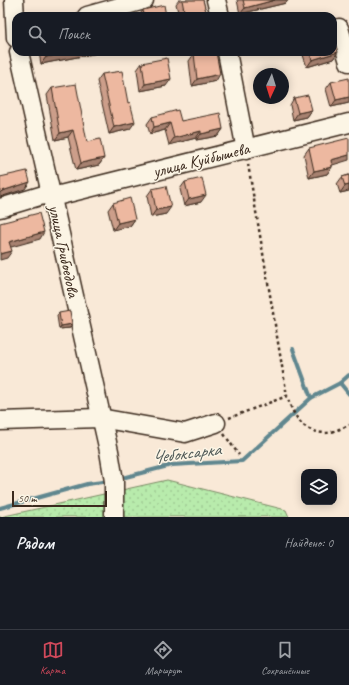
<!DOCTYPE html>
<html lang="ru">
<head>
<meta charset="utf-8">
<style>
  body { margin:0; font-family:Caveat,sans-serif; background:#242831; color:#f1f3f6 }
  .controls { position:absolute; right:12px; bottom:12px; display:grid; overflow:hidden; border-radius:8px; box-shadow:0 2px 10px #0003 }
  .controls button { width:36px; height:36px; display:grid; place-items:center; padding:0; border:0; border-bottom:1px solid #363941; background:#171b24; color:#f1f3f6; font:20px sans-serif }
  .compass { position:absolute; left:253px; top:68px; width:36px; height:36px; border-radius:50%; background:#171b24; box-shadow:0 2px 10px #0003; rotate:184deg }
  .scale { position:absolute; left:12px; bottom:10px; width:95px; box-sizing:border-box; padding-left:4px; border:2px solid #3b2a1e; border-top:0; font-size:11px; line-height:14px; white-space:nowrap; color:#3b2a1e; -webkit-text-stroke:3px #fcf5e5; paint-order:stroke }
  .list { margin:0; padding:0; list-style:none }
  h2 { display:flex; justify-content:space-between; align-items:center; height:52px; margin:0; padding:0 16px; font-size:17px }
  h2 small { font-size:13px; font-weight:400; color:#9ea1a6 }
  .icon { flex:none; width:22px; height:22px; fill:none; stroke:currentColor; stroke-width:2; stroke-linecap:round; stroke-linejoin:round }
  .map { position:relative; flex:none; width:349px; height:517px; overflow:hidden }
  .search { position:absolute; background:#171b24; box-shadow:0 2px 10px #0003; left:12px; right:12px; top:12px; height:44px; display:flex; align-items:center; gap:10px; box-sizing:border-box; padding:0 14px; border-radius:12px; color:#9ea1a6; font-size:15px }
  .sheet { height:112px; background:#171b24 }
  nav { display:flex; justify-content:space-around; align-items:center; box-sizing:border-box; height:56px; border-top:1px solid #363941; background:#171b24; font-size:11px; color:#9ea1a6 }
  nav a { display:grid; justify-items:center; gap:2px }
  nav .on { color:#d1495b }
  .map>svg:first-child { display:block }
</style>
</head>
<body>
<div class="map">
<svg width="349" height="517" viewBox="0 0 349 517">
  <defs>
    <pattern id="grass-dots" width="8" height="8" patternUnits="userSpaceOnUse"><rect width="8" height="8" fill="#b8ebac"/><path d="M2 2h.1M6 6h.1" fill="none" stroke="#9fca94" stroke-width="1.8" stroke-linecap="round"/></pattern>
  </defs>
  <rect width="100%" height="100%" fill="#f9e9d7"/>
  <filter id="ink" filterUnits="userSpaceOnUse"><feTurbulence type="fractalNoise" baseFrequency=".025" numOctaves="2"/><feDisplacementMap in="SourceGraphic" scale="8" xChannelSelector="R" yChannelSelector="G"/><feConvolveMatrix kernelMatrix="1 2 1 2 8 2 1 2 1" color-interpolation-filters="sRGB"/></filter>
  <g filter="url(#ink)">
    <path fill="url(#grass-dots)" stroke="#7a8a65" d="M167,480L286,510L289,517H0Z"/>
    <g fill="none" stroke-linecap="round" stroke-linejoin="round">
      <g stroke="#61878f" stroke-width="4">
        <path d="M293,349L311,398"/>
        <path d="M340,383L349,394"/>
        <path d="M118,479L172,465L242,461L311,398L340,383L349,375"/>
        <path d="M0,508L87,484L110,481"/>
      </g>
      <defs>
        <g id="minor">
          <path d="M14,0L16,38"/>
          <path d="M216,0L220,16"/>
          <path d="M87,16L144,0"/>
          <path d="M339,28L349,62"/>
          <path d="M19,52L109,451L114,481V517"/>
          <path d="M227,52L246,150"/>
          <path d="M52,197L349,123"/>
          <path d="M0,208L50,193"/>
          <path d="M0,421L100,418L185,433L216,423"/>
        </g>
      </defs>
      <use href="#minor" stroke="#3b2a1e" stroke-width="21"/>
      <g stroke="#3b2a1e" stroke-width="2.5" stroke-dasharray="3 3" stroke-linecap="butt">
        <path d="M248,164L287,396"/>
        <path d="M229,418L287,396C293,415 302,432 325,433C332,433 342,428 349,425"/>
        <path d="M224,434L239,455"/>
      </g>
      <use href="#minor" stroke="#fcf5e5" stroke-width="18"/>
    </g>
    <g fill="#cc9e8a" stroke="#3b2a1e">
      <path d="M179,0H203L207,16H179L176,4Z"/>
      <path d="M237,0H288L286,3L240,14Z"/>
      <path d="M143,10L166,16H139Z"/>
      <path d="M39,52H103L41,64Z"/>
      <path d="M302,52H338L333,59L307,67Z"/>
      <path d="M194,54L216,81L192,86L189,61Z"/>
      <path d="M142,63L166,86L140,91L137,70Z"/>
      <path d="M102,74L130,129L109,134L97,81Z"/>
      <path d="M331,82L349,103L331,107L326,89Z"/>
      <path d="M52,88L87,142L104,158L99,165L76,170L68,137L55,140L47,95Z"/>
      <path d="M294,98L312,110L307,117L293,120L290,105Z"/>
      <path d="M152,117L181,121L223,129L218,136L196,140V138L169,145L165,130L150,134L147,124Z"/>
      <path d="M309,148L332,165V167L327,174L309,178L304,155Z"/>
      <path d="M349,175V191L340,193L337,184L342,177Z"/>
      <path d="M185,182L201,202L184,206L180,189Z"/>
      <path d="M152,189L166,214L151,217L147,196Z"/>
      <path d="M113,203L135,219L130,226L113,230L108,210Z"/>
      <path d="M59,313L72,324L70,328L59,329L57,316Z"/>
    </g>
    <g fill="#a68170" stroke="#3b2a1e">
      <path d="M275,0H288L286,3L240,14L245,8Z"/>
      <path d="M71,52H103L41,64L46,57Z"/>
      <path d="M338,52L333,59L307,67L312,60Z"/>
      <path d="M220,74L216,81L192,86L197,79Z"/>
      <path d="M171,79L166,86L140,91L145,84Z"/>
      <path d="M349,97V103L331,107L336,100Z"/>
      <path d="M312,110L307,117L293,120L298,113Z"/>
      <path d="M135,122L130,129L109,134L114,127Z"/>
      <path d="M170,123L165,130L150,134L154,127Z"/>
      <path d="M223,129L218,136L196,140L201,134Z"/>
      <path d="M73,130L68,137L55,140L60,133Z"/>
      <path d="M201,131L196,138L169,145L174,138Z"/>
      <path d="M349,155V160L326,167L331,160Z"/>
      <path d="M104,158L99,165L76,170L81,163Z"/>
      <path d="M332,167L327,174L309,178L314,171Z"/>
      <path d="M30,182L25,189L0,197V193L2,191Z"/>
      <path d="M349,185V191L340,193L345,186Z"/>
      <path d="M206,195L201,202L184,206L189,199Z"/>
      <path d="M171,207L166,214L151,217L156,210Z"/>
      <path d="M135,219L130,226L113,230L118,223Z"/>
      <path d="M44,232L40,239L4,249L9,242Z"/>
      <path d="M12,251L7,258L0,260V254Z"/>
      <path d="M72,324L70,328L59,329L61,326Z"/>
    </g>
    <g fill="#edb8a0" stroke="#3b2a1e">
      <path d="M182,0H203L207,16H185Z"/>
      <path d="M243,0H275L245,8Z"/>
      <path d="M164,5L166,16H144L143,10Z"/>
      <path d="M333,37L338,52L312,60L309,52H333Z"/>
      <path d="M45,52H71L46,57Z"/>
      <path d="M205,52H216L220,74L197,79L194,54Z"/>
      <path d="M167,58L171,79L145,84L142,63Z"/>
      <path d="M122,71L128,103L130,102L135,122L114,127L102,74Z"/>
      <path d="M349,78V97L336,100L331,82Z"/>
      <path d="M76,84L87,142L100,139L104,158L81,163L73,130L60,133L52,88Z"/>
      <path d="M308,95L312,110L298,113L294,98Z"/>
      <path d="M178,110L181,121L220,113L223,129L201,134V131L174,138L170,123L154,127L152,117Z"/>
      <path d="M349,138V155L331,160L332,167L314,171L309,148Z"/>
      <path d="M27,171L30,182L2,191L0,193V177Z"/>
      <path d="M349,175V185L345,186L342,177Z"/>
      <path d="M202,178L206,195L189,199L185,182Z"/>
      <path d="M166,186L171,207L156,210L152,189Z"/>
      <path d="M130,198L135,219L118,223L113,203Z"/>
      <path d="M39,213L44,232L9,242L12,251L0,254V223Z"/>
      <path d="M70,311L72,324L61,326L59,313Z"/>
    </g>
  </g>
  <g text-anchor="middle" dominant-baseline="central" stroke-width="3" stroke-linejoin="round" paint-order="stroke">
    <g font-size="17" fill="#3b2a1e" stroke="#fcf5e5">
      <text transform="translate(201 160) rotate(-14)">улица Куйбышева</text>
      <text transform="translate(64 251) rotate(78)">улица Грибоедова</text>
    </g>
    <g font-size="18" font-style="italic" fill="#4e5856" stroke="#fcf5e5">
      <text transform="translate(186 453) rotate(-7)">Чебоксарка</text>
    </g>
  </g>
</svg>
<div class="controls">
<button><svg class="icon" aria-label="layers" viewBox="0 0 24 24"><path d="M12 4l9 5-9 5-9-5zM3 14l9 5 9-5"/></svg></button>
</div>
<svg class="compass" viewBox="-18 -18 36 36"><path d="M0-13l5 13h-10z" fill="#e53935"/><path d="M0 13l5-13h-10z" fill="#9ea1a6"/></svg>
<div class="scale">50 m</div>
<div class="search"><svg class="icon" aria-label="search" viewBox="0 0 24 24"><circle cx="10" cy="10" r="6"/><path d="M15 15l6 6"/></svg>Поиск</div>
</div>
<section class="sheet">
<h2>Рядом<small>Найдено: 0</small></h2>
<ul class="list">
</ul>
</section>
<nav>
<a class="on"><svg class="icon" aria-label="map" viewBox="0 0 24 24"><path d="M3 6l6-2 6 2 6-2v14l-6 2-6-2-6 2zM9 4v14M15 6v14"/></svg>Карта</a>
<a><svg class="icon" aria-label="directions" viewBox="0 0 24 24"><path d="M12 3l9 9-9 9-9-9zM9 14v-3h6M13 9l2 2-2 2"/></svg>Маршрут</a>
<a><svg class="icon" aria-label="saved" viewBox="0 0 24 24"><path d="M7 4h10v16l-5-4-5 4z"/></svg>Сохранённые</a>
</nav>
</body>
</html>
